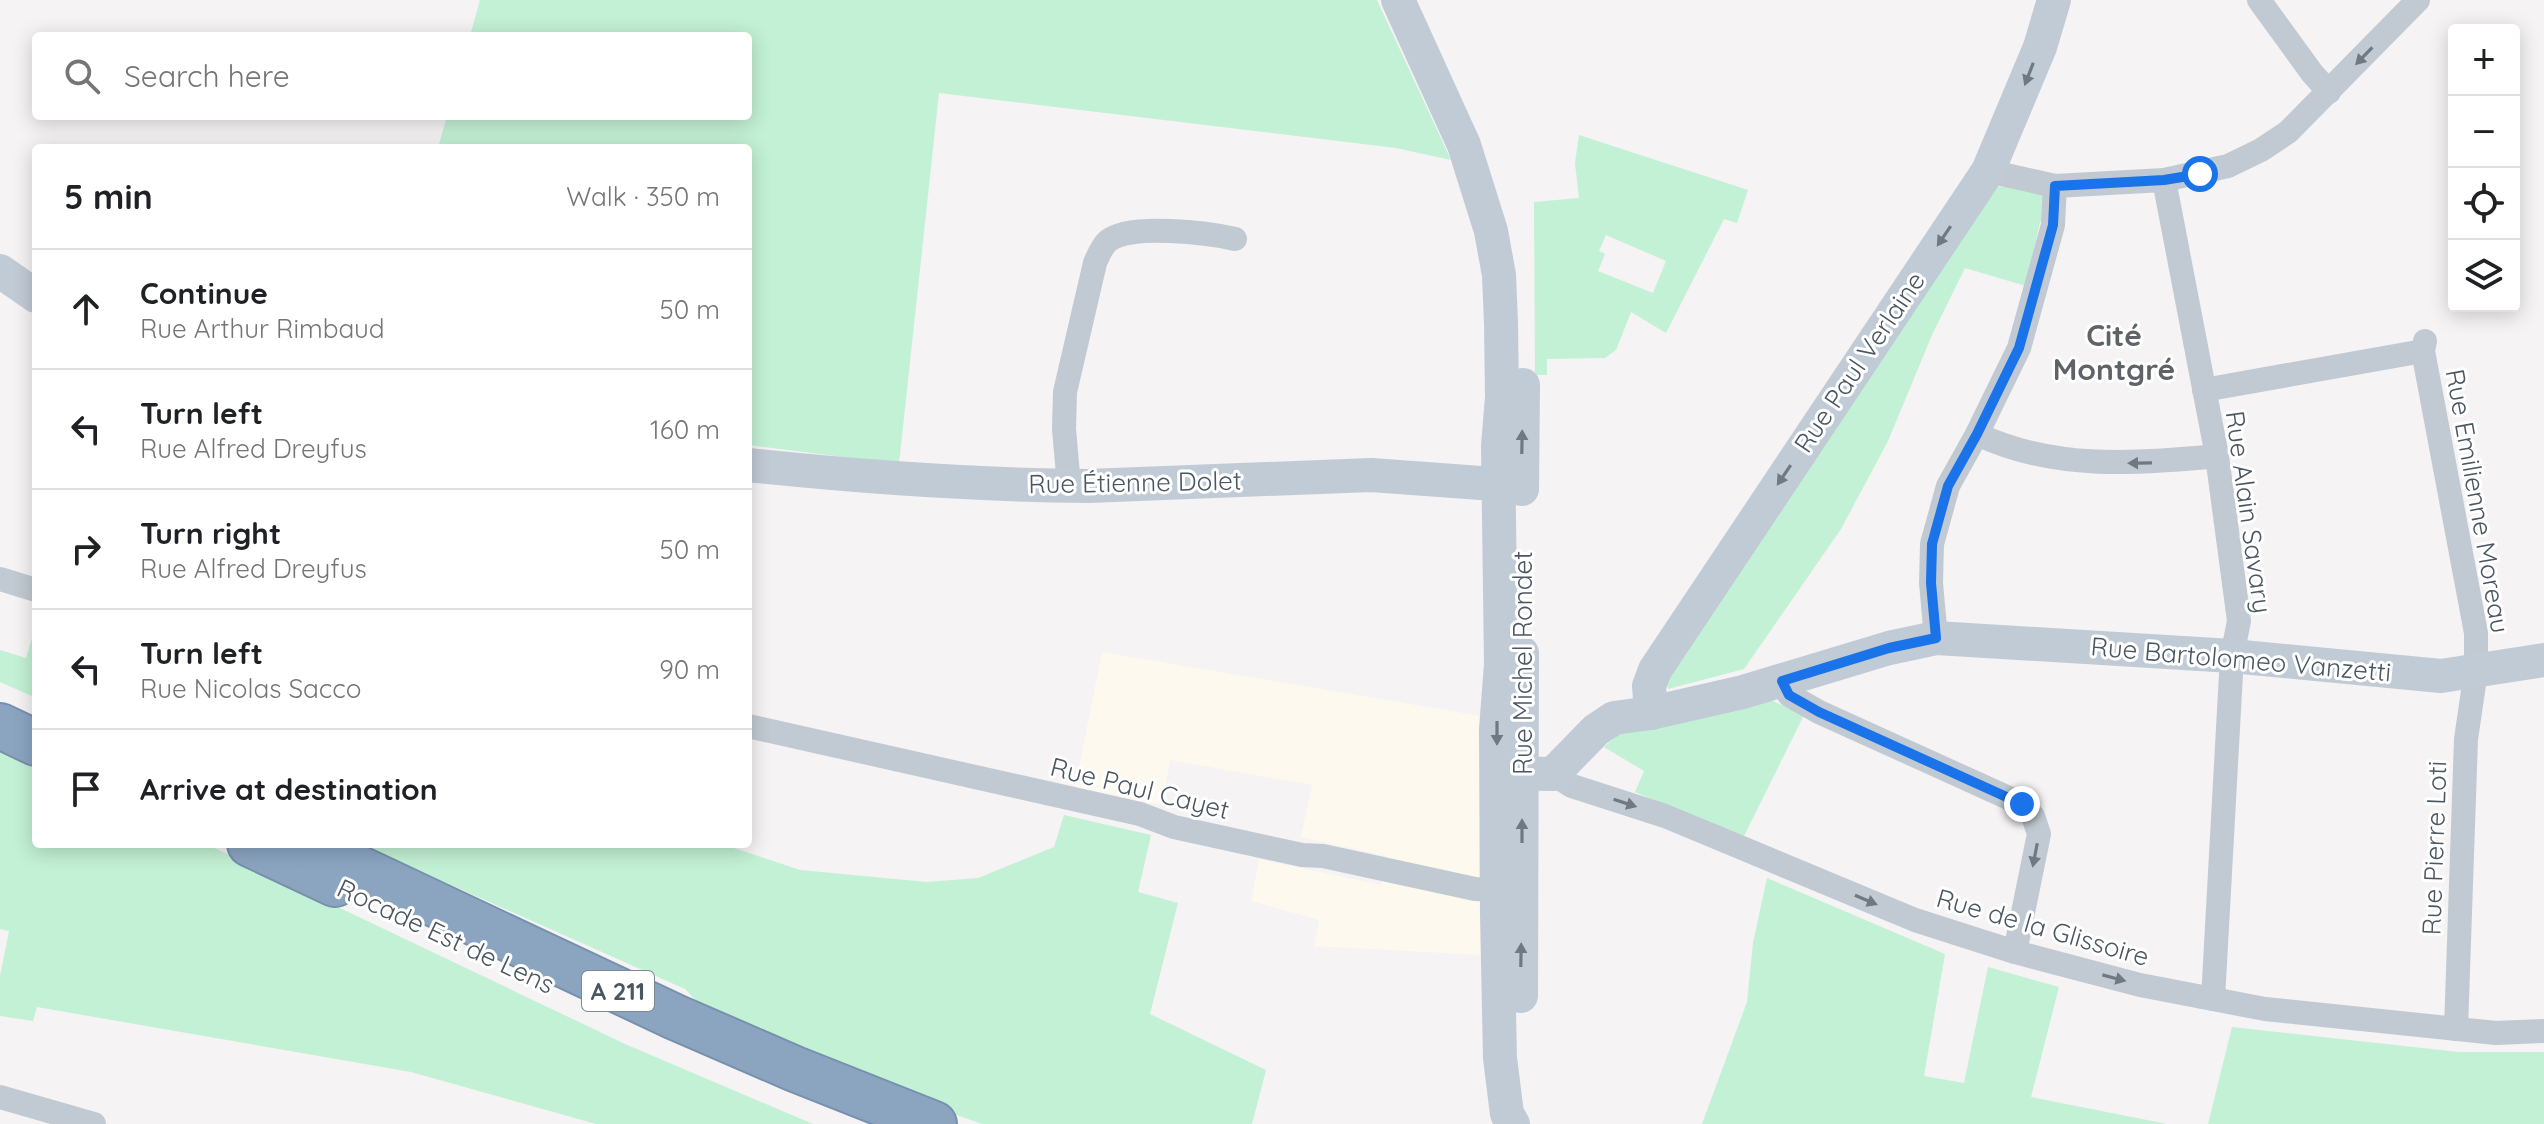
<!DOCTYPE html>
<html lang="en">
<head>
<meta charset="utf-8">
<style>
  body { margin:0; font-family:Quicksand,sans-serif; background:#f6f6f6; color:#202124 }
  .controls { position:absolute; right:24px; top:24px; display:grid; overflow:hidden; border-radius:8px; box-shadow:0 4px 20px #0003 }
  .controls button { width:72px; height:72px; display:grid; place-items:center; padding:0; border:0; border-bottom:2px solid #e0e0e0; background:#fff; color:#202124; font:40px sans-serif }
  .stop { position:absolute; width:24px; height:24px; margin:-18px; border:6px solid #1a73e8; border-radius:50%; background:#fff }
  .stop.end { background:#1a73e8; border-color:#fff; box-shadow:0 2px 8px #0008 }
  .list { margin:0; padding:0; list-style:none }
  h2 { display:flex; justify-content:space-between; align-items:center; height:104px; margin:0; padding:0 32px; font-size:34px }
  h2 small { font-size:26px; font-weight:400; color:#757577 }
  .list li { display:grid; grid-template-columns:52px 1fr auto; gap:24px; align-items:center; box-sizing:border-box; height:120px; padding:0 32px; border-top:2px solid #e0e0e0 }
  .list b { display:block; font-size:30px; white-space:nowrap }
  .list p { margin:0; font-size:26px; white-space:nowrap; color:#757577 }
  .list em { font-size:26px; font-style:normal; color:#757577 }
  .icon { flex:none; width:44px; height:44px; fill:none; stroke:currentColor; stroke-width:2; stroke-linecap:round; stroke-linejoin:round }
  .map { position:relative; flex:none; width:2544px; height:1124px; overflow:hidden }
  .search { position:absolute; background:#fff; box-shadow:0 4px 20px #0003; left:32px; top:32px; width:720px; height:88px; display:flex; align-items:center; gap:20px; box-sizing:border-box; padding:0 28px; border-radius:8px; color:#757577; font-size:30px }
  .panel { position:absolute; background:#fff; box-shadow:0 4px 20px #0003; left:32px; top:144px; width:720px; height:704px; border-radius:8px }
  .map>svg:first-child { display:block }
</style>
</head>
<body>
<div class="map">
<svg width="2544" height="1124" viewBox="0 0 2544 1124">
  <rect width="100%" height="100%" fill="#f5f3f3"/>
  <path fill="#fdf9ef" d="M1102,652L1481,716L1479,868L1482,955L1314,946L1319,920L1251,901L1259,859L1381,885L1386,856L1301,837L1312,785L1170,760L1162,805L1075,787Z"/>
  <g fill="#c3f1d5" fill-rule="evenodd">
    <path d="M480,0H1377L1451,160L1396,148L939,93L899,464L748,445V148H438L447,116H748V36H470Z"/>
    <path d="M1579,135L1748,190L1737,223L1724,219L1666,333L1631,312L1616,350L1605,358L1547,359V375H1535L1534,202L1579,198L1575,163ZM1606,235L1666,261L1653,293L1598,271L1605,254L1599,251Z"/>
    <path d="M2021,185L2046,193L2045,222H2040L2026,286L1965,268L1932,335L1888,441L1841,529L1744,669L1668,689L1663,667L1995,187Z"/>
    <path d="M36,625V698L0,682V650L26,658Z"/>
    <path d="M1768,699L1804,715L1743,838L1635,792L1644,771L1604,747L1621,733Z"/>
    <path d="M0,747L36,763V844H206L625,1044L813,1124H596L411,1072L37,1007L33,1021L0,1016V976L9,931L0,929Z"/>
    <path d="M1064,815L1151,835L1138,892L1178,903L1150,1014L1266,1070L1252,1124H982L870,1084L705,1010L685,989L359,844H722L800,870L927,882L978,878L1054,847Z"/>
    <path d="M1767,878L1945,954L1924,1076L1964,1083L1988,967L2059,987L2031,1097L2167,1124H1702L1747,1002L1753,943Z"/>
    <path d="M2232,1027L2459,1052H2544V1124H2208Z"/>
  </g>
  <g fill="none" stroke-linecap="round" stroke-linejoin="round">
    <defs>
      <g id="highway">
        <path d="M0,726L36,743"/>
        <path d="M250,844L335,884"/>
        <path d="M307,844L675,1017L795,1069L934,1124"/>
      </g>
    </defs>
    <use href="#highway" stroke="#7690ad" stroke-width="48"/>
    <g stroke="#c1cad2" stroke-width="24">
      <path d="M2259,0L2312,73L2329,92"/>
      <path d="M1988,171L2055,186L2164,180L2228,166L2261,150L2288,132L2418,0"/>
      <path d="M2164,180L2217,456L2239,621L2232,656L2213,999"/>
      <path d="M2425,341L2423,351L2476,633V671L2466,739L2456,1029"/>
      <path d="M2204,390L2423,351"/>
      <path d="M1977,434C2052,470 2137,464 2217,456"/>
      <path d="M1069,486L1064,429L1065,392L1095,263C1098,256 1102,246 1108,241C1128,223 1210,233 1235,239"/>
      <path d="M0,579L36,590"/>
      <path d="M1936,638L1931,583L1932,544L1948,486L1977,434L2019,348L2053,225L2055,186"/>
      <path d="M1782,681L1789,695L1819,712L2022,804L2033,816L2039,834L2015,952"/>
      <path d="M748,726L1140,814L1174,827L1302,855L1323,856L1475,889L1511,891"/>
      <path d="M1553,774L1572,786L1665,816L1915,920L2015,952L2140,985L2265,1009L2496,1033L2544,1031"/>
      <path d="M0,1097L94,1124"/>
    </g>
    <g stroke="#c1cbd6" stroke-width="34">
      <path d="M1398,0L1464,145L1491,231L1499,275L1501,323L1502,397L1498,446L1501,664L1496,729L1497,914L1500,1058L1507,1114L1513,1124"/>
      <path d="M0,271L36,296"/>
      <path d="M748,465C861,477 975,485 1088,486L1371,475L1522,486"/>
      <path d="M1522,489L1523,385"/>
      <path d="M1651,713L1649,686L1655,670L1988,171L2040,47L2054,0"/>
      <path d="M1500,773L1553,774L1596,730L1614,718L1651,713L1743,692L1889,648L1936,638L2232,656L2441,676L2544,660"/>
      <path d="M1521,996L1522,653"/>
    </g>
    <use href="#highway" stroke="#8ba5c1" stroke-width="44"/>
  </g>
  <defs><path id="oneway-solid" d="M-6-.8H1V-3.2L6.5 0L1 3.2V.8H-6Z" transform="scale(2)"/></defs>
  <g fill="#6e7983">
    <use href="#oneway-solid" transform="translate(2364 56) rotate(134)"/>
    <use href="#oneway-solid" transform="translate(2140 463) rotate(179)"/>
    <use href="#oneway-solid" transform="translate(1625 803) rotate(18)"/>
    <use href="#oneway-solid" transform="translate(2035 855) rotate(101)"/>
    <use href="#oneway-solid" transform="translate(1866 900) rotate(23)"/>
    <use href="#oneway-solid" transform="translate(2114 978) rotate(15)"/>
  </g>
  <g fill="#6e7984">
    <use href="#oneway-solid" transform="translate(2029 74) rotate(111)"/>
    <use href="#oneway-solid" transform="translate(1944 236) rotate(124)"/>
    <use href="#oneway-solid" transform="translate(1522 442) rotate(-89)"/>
    <use href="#oneway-solid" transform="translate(1784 475) rotate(124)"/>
    <use href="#oneway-solid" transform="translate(1497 733) rotate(90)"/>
    <use href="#oneway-solid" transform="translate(1522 831) rotate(-90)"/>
    <use href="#oneway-solid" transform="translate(1521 955) rotate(-89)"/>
  </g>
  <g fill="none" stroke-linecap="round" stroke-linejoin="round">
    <path stroke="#1a73e8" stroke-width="10" d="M2022,804L1819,712L1789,695L1782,681L1889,648L1936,638L1931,583L1932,544L1948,486L1977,434L2019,348L2053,225L2055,186L2164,180L2200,174"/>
  </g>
  <g text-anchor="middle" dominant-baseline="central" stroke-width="6" stroke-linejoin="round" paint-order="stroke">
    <rect fill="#fff" stroke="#808990" stroke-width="2" x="582" y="971" width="72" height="40" rx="6"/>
    <g font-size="24" font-weight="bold" fill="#4a5661">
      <text x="618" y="991">A 211</text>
    </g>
    <g font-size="26" fill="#4a5661" stroke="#fff">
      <text transform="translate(1859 362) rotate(-56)">Rue Paul Verlaine</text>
      <text transform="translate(1135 482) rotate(-1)">Rue Étienne Dolet</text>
      <text transform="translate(2478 501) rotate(80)">Rue Emilienne Moreau</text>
      <text transform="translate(2249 512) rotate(82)">Rue Alain Savary</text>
      <text transform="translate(2241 659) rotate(5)">Rue Bartolomeo Vanzetti</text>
      <text transform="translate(1522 663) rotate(-90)">Rue Michel Rondet</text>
      <text transform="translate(1140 788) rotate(14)">Rue Paul Cayet</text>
      <text transform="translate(2434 848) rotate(-88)">Rue Pierre Loti</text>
      <text transform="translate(2043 927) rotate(16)">Rue de la Glissoire</text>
      <text transform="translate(446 936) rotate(25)">Rocade Est de Lens</text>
    </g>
    <g font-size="30" font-weight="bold" fill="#5f6368" stroke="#fff">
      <text x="2114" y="335">Cité<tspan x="2114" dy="34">Montgré</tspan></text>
    </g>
  </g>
</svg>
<div class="controls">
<button>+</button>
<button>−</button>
<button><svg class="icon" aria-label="locate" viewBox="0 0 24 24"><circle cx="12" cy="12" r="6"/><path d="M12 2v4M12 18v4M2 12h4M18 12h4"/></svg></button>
<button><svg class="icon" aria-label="layers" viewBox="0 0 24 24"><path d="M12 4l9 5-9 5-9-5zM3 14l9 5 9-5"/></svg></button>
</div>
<div class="stop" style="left:2200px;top:174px"></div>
<div class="stop end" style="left:2022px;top:804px"></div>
<div class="search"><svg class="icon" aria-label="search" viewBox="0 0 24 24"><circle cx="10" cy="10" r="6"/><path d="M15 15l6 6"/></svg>Search here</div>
<section class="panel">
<h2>5 min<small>Walk · 350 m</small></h2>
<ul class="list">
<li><svg class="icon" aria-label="ahead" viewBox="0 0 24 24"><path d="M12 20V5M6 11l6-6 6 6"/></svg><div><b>Continue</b><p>Rue Arthur Rimbaud</p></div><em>50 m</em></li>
<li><svg class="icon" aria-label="left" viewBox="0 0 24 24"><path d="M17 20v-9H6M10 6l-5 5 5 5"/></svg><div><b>Turn left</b><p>Rue Alfred Dreyfus</p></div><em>160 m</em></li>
<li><svg class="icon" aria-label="right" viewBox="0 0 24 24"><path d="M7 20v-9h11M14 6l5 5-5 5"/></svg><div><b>Turn right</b><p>Rue Alfred Dreyfus</p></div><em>50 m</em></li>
<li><svg class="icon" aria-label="left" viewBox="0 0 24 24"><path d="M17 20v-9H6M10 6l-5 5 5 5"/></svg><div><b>Turn left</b><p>Rue Nicolas Sacco</p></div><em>90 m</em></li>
<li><svg class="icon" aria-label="arrive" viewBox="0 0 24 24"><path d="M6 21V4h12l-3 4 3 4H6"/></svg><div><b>Arrive at destination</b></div></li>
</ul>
</section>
</div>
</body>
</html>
